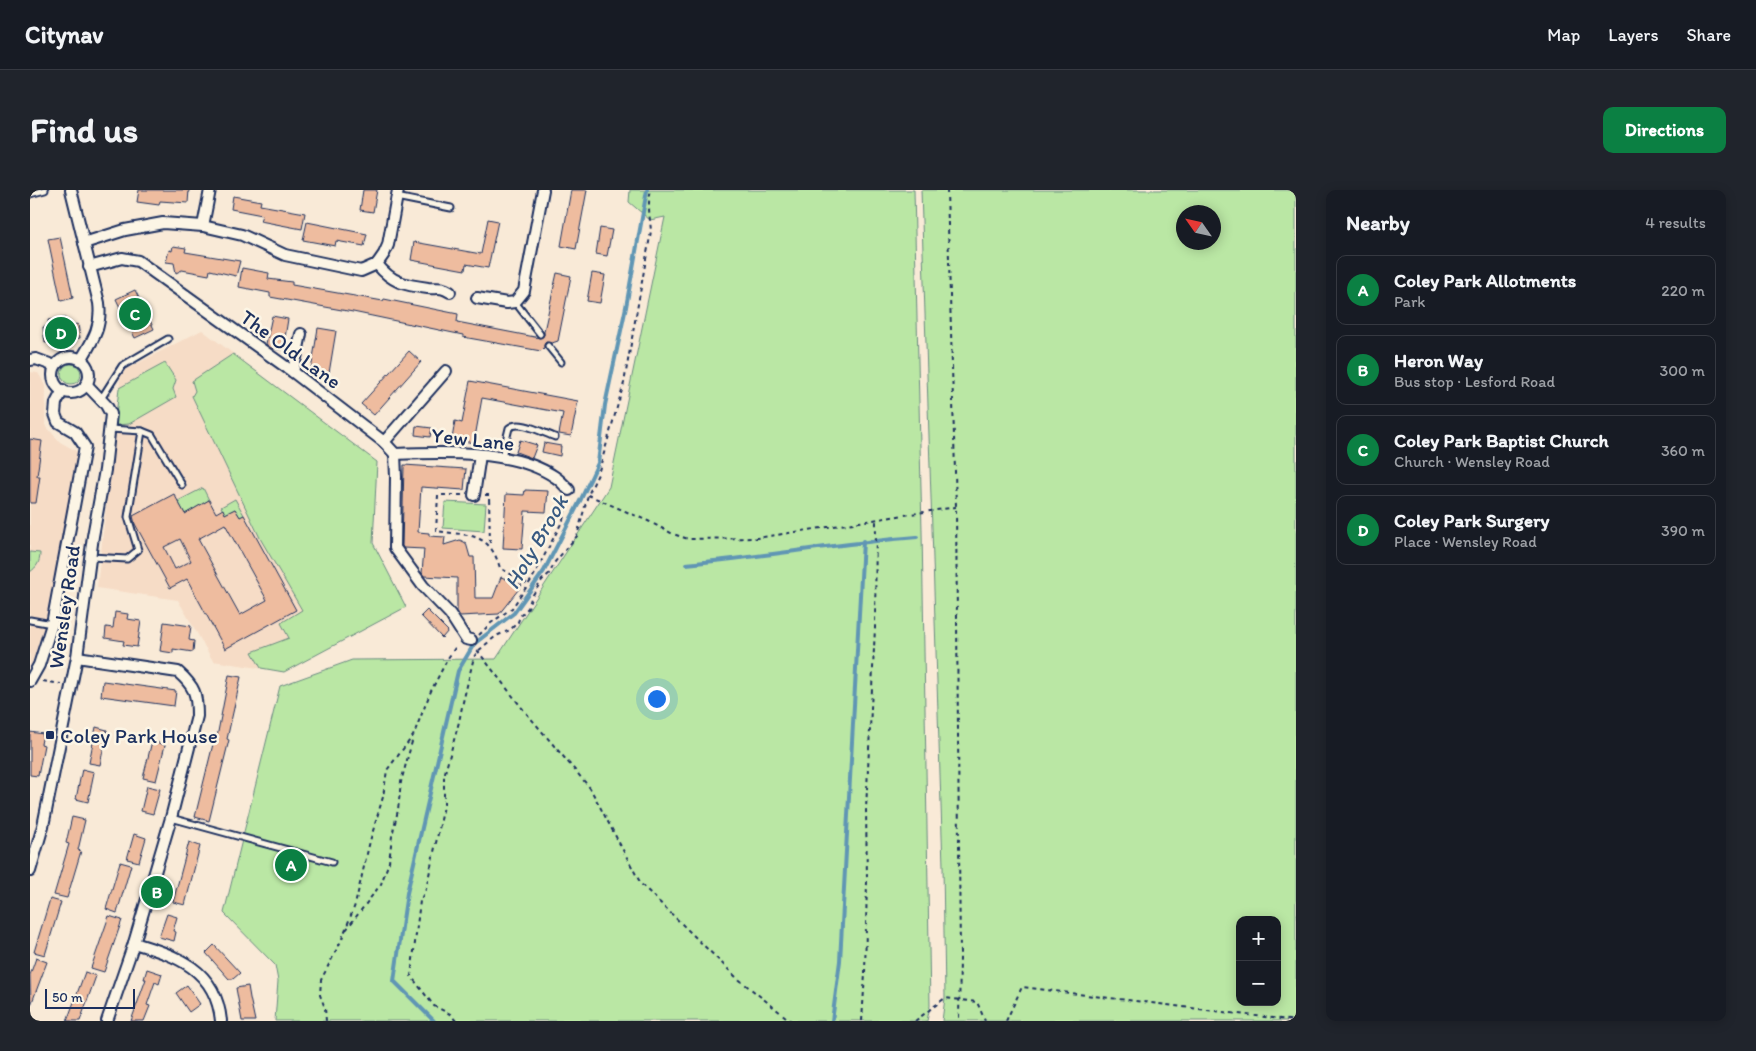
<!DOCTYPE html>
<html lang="en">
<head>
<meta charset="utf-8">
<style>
  body { margin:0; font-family:Itim,sans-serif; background:#20242c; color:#f1f3f6 }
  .controls { position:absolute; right:15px; bottom:15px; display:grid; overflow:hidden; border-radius:10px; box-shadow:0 2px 12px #0003 }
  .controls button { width:45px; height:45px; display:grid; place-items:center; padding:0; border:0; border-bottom:1px solid #363941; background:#171b24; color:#f1f3f6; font:25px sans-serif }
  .compass { position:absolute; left:1146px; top:15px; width:45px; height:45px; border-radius:50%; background:#171b24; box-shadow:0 2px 12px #0003; rotate:304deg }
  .scale { position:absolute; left:15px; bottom:12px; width:90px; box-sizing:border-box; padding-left:5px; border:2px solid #1b2f5e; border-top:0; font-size:14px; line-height:18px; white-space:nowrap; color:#1b2f5e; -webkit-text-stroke:4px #fcf5e5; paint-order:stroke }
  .you { position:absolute; left:626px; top:508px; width:18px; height:18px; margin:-12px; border:4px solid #fff; border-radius:50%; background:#1a73e8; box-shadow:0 0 0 8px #1a73e833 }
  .badge { display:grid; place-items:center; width:32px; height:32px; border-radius:50%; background:#0b8043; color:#fff; font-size:16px; font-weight:700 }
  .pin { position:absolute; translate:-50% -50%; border:2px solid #fff; box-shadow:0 1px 5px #0006 }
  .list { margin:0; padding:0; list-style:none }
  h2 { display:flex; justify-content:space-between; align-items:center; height:65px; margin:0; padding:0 20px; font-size:21px }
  h2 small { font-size:16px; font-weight:400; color:#9ea1a6 }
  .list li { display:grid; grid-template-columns:32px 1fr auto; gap:15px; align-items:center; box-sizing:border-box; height:70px; margin:0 10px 10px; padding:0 10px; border:1px solid #363941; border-radius:10px }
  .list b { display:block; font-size:19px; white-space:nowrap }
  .list p { margin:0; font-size:16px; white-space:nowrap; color:#9ea1a6 }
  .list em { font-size:16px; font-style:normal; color:#9ea1a6 }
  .map { position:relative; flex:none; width:1266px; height:831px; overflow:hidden; border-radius:10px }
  header { display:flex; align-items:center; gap:30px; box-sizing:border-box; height:70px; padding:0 25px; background:#171b24; border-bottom:1px solid #363941 }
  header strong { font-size:24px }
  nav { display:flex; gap:28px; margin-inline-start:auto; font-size:18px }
  .intro { display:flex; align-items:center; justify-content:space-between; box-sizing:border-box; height:120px; padding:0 30px }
  h1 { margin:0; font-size:35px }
  .button { padding:12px 22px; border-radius:10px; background:#0b8043; color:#fff; font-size:18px; font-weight:700 }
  main { display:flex; gap:30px; padding:0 30px }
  aside { flex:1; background:#171b24; border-radius:10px; box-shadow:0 2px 12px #0003 }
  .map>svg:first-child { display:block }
</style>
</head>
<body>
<header>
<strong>Citynav</strong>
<nav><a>Map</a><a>Layers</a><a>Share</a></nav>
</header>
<div class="intro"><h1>Find us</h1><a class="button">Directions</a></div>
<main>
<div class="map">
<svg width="1266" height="831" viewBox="0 0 1266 831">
  <rect width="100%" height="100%" fill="#f9ead7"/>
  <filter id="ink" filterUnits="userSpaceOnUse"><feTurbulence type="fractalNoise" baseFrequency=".02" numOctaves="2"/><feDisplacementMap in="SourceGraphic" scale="10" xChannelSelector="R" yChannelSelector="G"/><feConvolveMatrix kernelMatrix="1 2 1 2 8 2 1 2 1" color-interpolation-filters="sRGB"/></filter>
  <g filter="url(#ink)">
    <g fill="#f6dcc6">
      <path d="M172,140L347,272L343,353L376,417L254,482L183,471L148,410L67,398L91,182Z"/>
      <path d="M0,182L8,183L16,196L15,235L30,252L48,262L13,451L0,477Z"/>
    </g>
    <g fill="#bae7a4" stroke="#6a8b81" fill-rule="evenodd">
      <path d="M600,0H884L892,341L900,816L897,831H245L248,791L245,775L194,723L250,496L322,470L466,469L579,297L635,27L620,30L599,12Z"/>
      <path d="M891,0H1266V831H912L915,808L913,676ZM1154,22H1184V52H1154ZM1210,730H1247V812H1210Z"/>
      <path d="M203,164L347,272L343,353L376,417L254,482L231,478L222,462L259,448L251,433L272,420L231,350L162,206L165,201L162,191Z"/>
      <path d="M135,173L146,190L143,199L146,207L99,234L85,235L89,198Z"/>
      <circle cx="41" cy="184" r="10"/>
      <path d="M173,298L179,310L155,324L148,311Z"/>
      <path d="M205,309L214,325L210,327L205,319L195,324L191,317Z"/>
      <path d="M415,312L456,314L454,341L413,338Z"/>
      <path d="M0,362L10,363C10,372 7,377 0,382Z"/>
    </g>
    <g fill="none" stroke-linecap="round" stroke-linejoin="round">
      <g stroke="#6096b4" stroke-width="4">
        <path d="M656,374C733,367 810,353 887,347"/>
        <path d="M404,831L364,791L377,703L428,481L444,454L484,423L514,381L551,309L568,273L575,215L596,117L617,0"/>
        <path d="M802,831L810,771L833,351"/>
      </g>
    </g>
    <g fill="#eebc9f" stroke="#1b2f5e" fill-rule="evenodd">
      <path d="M109,0H159L158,13L130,11L129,15L107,12Z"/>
      <path d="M333,0H347L343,22L330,20Z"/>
      <path d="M541,0H557L546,59L531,56Z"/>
      <path d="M203,6L231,11L230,15L275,23L272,39L230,31L232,25L201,19Z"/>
      <path d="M458,29L468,31L458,78L436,74L435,80L381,70L384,52L451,64Z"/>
      <path d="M277,32L337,44L334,56L306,51L305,56L273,50Z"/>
      <path d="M570,38L582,40L577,66L566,64Z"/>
      <path d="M30,47L43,108L31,111L18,49Z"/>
      <path d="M143,56L156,58L155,62L210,71L206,86L180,80L179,85L152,80L146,83L144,73L136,72L139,60L142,61Z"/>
      <path d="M212,78L239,83L238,89L262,92V95L353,111L354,109L428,124L427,132L510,148L514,145V141L527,83L541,86L528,151L522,153L516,152L514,155V158L511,161L433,147V145L323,122L240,107V103L209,97Z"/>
      <path d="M562,83L575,85L570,113L557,111Z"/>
      <path d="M105,100L124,139L105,148L86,109Z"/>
      <path d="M242,126L258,129L253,160L241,158L236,154Z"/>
      <path d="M35,128L36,136L48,134L50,148L15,153L13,137H19L18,130Z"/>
      <path d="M288,138L306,141L298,189L280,186Z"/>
      <path d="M379,161L391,172L344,225L331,214Z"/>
      <path d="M440,191L548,211L541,246L529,244L533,223L452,208L444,253L422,249L425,231L432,233Z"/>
      <path d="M386,236L402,238L400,247L385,245Z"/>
      <path d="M0,249L12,251L7,286H10L6,313H0Z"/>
      <path d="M490,250L507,255L502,268L486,262Z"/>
      <path d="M514,253L531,256L530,266L512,262Z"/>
      <path d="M374,275L436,279L434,300L391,297L388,342L399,343V346L415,347L414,355L430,350L436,353L440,367H444L445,408H463L471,387L492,395L469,424L430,426L427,421V388L394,386L392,383L394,359L373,358L372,356Z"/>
      <path d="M495,300L518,301L516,322L495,321L492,359L473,358L476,304L494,305Z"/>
      <path d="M144,304L155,324L179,310L186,323L193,319L195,324L205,319L210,327L214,325L266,420L195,459L157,389L140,398L105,334L103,326ZM195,334L237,410L210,425L168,349ZM150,349L161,371L145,379L134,357Z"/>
      <path d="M397,420L418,441L412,448L391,426Z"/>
      <path d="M85,422L98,424L97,429L111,431L107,457L93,455L94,451L75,448L76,437L83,438Z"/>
      <path d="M134,432L161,436L159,450L164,451L163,462L143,459V463L130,461Z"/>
      <path d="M199,485L211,487L197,549L199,550L179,631L165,627L185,546L187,547Z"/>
      <path d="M73,491L146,501L144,516L71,506Z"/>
      <path d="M66,537L77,540L70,575L59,573Z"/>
      <path d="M0,542L13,544L11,554L14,555L8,586L0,585Z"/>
      <path d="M122,551L135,555L126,591L113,588Z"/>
      <path d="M52,579L64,582L58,612L46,609Z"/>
      <path d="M117,596L130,599L123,624L111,621Z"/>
      <path d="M42,627L55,630L48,660L51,661L37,708L24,705L39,654L36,653Z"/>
      <path d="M104,644L116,648L109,672L97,669Z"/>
      <path d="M159,652L170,656L155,715L143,712Z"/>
      <path d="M90,672L101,675L87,723L76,719Z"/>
      <path d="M20,709L31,712L15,765L4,762Z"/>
      <path d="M137,724L147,727L143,741L146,742L144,751L129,747Z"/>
      <path d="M79,726L92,730L74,782L61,778Z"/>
      <path d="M184,755L210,783L203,789H199L176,763Z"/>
      <path d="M6,768L17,772L1,815L0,785Z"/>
      <path d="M117,779L132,784L129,794L125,792L117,815L120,816L114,831H101L116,789H114Z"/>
      <path d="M55,782L66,786L50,831H37Z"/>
      <path d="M157,795L170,814L159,822L146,803Z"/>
      <path d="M218,796L220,808L225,831H212L206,798Z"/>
    </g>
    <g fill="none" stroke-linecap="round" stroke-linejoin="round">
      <defs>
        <g id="service">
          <path d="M0,4L15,0"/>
          <path d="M366,7L421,18"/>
          <path d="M485,112L510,144"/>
          <path d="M518,156L531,172"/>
          <path d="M71,209L92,176L138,149"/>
          <path d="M112,241L122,245L152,295"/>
          <path d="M472,267L479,238C489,229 513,243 525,247"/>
          <path d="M61,367L97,369L108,360L98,327L112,241L80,239"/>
          <path d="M0,430L22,434"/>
          <path d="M141,628L302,672"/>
        </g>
        <g id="minor">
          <path d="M41,0L69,113C72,137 63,150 51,170"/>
          <path d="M173,36L180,0"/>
          <path d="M54,53L95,40L133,33L173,36L212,45L255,65L331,81L347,74L354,64L358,55L368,0"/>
          <path d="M347,74C362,93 375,95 398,98C408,99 410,96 420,102"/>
          <path d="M59,77L92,68L108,71L263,182L354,252L416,181"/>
          <path d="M447,108L477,113L485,112L494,101L513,0"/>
          <circle cx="41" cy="185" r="18"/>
          <path d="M0,170L6,169L25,176"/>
          <path d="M263,182L271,144"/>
          <path d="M354,252L365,264L366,287L365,358L393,396L420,424L436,449L441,450"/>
          <path d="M365,264C412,262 484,259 525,287C530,290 534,295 539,300"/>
          <path d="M444,305L450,265"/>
          <path d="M47,467L148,482C165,497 167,504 167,526L141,628L104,753L77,831"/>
          <path d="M0,491L9,475L22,434L55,257L45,242L28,232L25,224L26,213L33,200"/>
          <path d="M0,681L13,636L47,467L63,346L75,280L81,224L76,215L56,194"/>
          <path d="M104,753C147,766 186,779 191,831"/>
        </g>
      </defs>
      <use href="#service" stroke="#1b2f5e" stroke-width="9"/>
      <use href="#minor" stroke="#1b2f5e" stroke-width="14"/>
      <g stroke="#1b2f5e" stroke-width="2" stroke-dasharray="4 4" stroke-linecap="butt">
        <path d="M917,0L926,317L930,767L929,831"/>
        <path d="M432,305H408L406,341C439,346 459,341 470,378L498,394"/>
        <path d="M455,305H459L460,356"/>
        <path d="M558,305L618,331L643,344L658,349L727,348L926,317"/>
        <path d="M449,445L461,433L482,418L502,389L533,330L537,309"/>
        <path d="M447,460L492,518L560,598L611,694L706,787L761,831"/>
        <path d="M13,491L31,494"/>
        <path d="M316,740L351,694L359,672L362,646L368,620L371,592L383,548"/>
        <path d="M296,831L295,818L290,805L291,790L311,751L325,715L340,651L353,607L357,580L383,546L401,501L418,468L427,455"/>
        <path d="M426,831L420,824L404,816L381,786L390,711L396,699L414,616V586L429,532L433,512L444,467L448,461L466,446L480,440L488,432L490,426L498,418L501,408L512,390L520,383L524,373L547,346L558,305L568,284L594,193L621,41C620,28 617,13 621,0"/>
        <path d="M832,831L835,784L837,690L836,619L845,438L846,330"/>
        <path d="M885,831L915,808L947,812L955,831"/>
        <path d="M976,831L992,797L1266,831"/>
      </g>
      <use href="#service" stroke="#fcf5e5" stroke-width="5"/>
      <use href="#minor" stroke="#fcf5e5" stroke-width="10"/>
    </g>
  </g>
  <rect fill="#1b2f5e" stroke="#fcf5e5" stroke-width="2" x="15" y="540" width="10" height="10" rx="2.5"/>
  <g text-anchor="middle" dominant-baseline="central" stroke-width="5" stroke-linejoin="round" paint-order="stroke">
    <g font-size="21" fill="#1b2f5e" stroke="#fcf5e5">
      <text transform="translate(261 159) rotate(36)">The Old Lane</text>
      <text transform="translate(443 249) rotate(6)">Yew Lane</text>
      <text transform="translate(34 417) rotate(-82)">Wensley Road</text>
    </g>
    <g font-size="21" fill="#1b2f5e" stroke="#fcf5e5" text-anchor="start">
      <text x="30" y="545">Coley Park House</text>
    </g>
    <g font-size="22" font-style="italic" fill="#385a82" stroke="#fcf5e5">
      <text transform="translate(506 352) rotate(-60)">Holy Brook</text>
    </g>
  </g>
</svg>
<div class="controls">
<button>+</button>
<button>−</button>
</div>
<svg class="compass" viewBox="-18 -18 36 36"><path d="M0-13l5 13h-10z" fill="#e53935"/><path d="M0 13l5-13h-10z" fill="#9ea1a6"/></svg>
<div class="scale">50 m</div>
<div class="you"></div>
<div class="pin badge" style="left:261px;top:675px">A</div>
<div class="pin badge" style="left:127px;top:702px">B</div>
<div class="pin badge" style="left:105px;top:124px">C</div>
<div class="pin badge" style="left:31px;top:143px">D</div>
</div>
<aside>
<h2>Nearby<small>4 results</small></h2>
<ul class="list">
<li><span class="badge">A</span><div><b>Coley Park Allotments</b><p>Park</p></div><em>220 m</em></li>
<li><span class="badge">B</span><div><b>Heron Way</b><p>Bus stop · Lesford Road</p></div><em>300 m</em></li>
<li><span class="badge">C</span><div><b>Coley Park Baptist Church</b><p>Church · Wensley Road</p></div><em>360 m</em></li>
<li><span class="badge">D</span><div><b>Coley Park Surgery</b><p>Place · Wensley Road</p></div><em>390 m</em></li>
</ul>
</aside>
</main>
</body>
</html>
